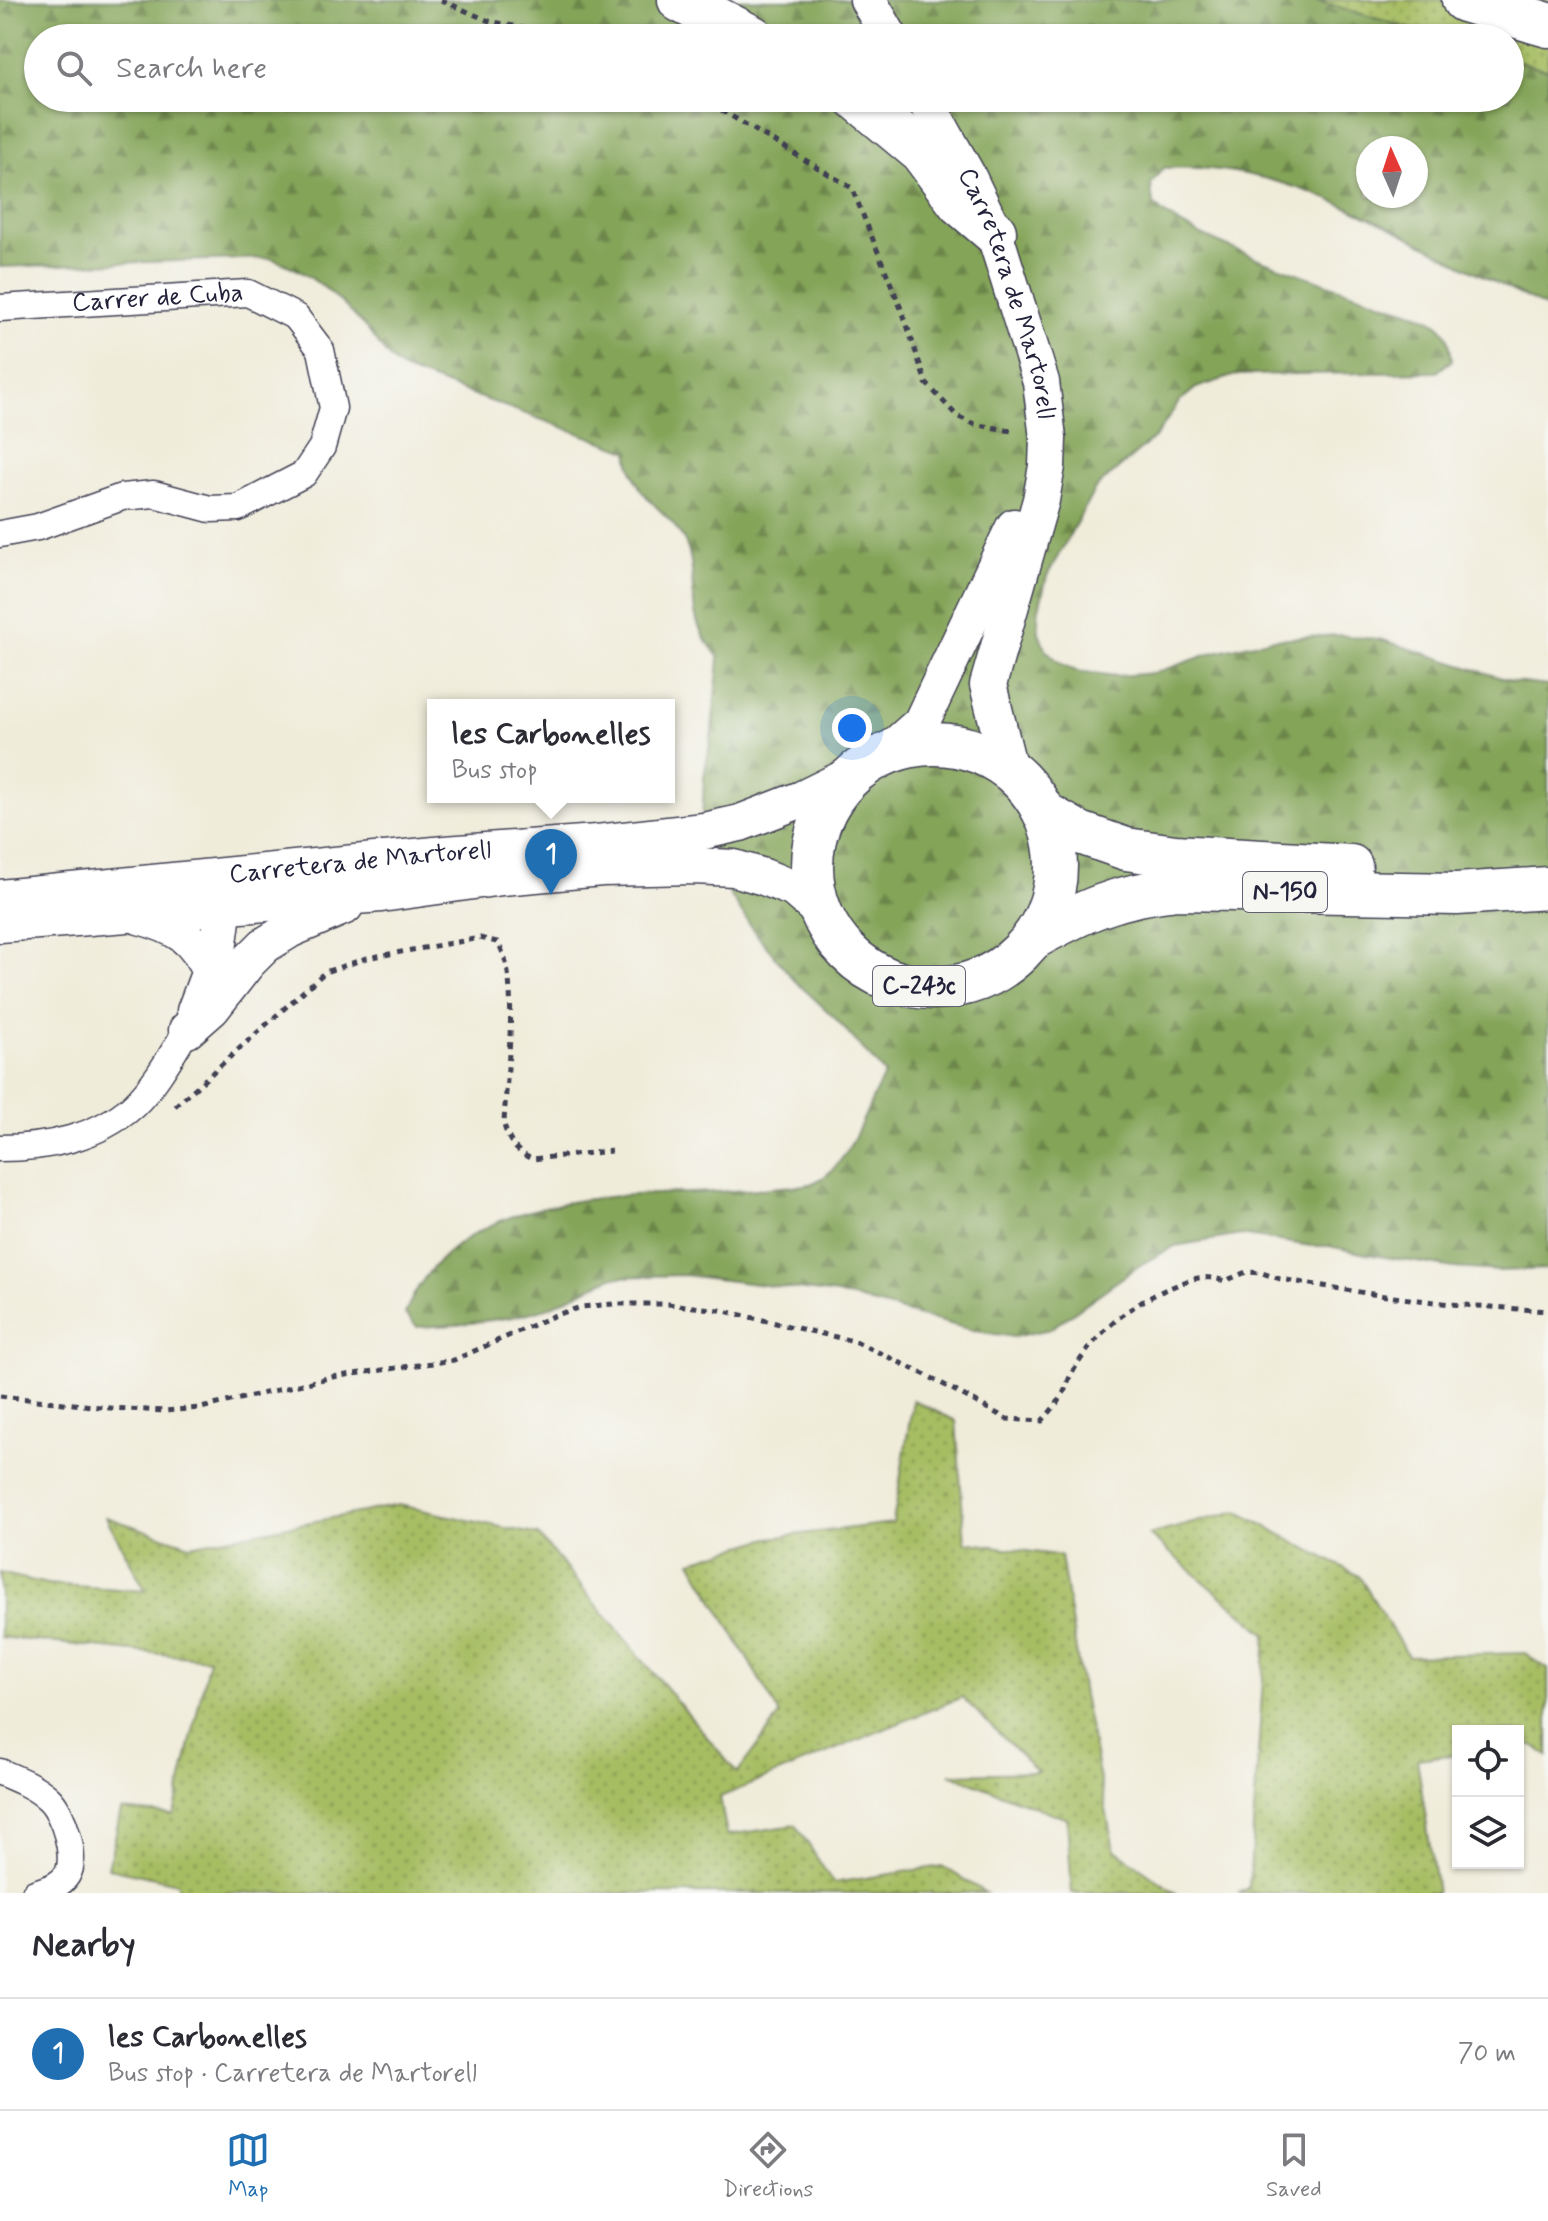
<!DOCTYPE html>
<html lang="en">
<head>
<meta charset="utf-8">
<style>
  body { margin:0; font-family:Mynerve,sans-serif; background:#f7f7f7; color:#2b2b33 }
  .controls { position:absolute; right:24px; bottom:24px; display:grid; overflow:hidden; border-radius:0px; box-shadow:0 2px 6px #0004 }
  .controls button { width:72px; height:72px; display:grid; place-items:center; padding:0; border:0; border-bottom:2px solid #e1e1e2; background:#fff; color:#2b2b33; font:40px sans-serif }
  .compass { position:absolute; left:1356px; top:136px; width:72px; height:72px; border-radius:50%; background:#fff; box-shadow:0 2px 6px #0004; rotate:357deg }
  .you { position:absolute; left:852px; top:728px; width:28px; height:28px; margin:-20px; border:6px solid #fff; border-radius:50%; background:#1a73e8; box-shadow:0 0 0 12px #1a73e833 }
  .badge { display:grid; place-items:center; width:52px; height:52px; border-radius:50%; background:#1f6fb2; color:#fff; font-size:26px; font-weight:700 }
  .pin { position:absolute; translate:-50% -66px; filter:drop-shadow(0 2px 4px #0008) }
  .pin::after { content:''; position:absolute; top:42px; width:28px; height:24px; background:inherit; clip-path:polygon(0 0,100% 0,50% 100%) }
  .popup { position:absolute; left:427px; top:699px; width:248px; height:104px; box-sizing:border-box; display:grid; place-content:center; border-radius:0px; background:#fff; filter:drop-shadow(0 2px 6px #0005); font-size:26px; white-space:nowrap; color:#7c7c81 }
  .popup b { font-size:30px; color:#2b2b33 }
  .popup::after { content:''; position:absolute; left:50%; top:100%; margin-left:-16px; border:16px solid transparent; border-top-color:#fff }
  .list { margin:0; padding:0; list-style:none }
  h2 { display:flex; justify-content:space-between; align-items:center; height:104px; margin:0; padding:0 32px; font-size:34px }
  h2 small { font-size:26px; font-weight:400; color:#7c7c81 }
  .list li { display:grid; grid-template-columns:52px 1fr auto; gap:24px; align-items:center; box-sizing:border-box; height:112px; padding:0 32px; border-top:2px solid #e1e1e2 }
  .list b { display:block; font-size:30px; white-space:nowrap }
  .list p { margin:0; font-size:26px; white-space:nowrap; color:#7c7c81 }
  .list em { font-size:26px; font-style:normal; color:#7c7c81 }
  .icon { flex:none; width:44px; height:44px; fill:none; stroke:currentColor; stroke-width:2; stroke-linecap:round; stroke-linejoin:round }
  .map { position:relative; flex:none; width:1548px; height:1893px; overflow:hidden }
  .search { position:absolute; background:#fff; box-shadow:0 2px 6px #0004; left:24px; right:24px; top:24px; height:88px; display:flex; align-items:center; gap:20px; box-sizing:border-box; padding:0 28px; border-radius:44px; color:#7c7c81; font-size:30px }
  .sheet { height:216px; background:#fff }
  nav { display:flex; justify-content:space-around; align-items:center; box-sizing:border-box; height:112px; border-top:2px solid #e1e1e2; background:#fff; font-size:22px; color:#7c7c81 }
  nav a { display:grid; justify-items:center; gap:4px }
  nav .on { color:#1f6fb2 }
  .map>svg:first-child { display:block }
</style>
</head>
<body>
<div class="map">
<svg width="1548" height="1893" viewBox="0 0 1548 1893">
  <defs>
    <pattern id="grass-dots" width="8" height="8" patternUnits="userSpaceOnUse" patternTransform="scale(2)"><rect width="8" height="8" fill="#a6bd62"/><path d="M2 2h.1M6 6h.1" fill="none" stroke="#879952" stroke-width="1.8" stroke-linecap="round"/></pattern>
    <pattern id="forest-firs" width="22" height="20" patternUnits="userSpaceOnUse" patternTransform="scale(2)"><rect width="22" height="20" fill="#84a458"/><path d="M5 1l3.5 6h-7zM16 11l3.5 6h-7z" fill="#6c854a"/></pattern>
  </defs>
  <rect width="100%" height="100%" fill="#f6f6f2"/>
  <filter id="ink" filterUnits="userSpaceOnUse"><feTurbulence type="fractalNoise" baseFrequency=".0125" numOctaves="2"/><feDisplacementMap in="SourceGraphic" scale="16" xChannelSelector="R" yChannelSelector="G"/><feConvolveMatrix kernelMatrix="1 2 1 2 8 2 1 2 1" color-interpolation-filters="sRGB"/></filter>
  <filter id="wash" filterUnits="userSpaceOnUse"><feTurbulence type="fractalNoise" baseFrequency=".006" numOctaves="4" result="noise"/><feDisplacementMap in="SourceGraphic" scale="32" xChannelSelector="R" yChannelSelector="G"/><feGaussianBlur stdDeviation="1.8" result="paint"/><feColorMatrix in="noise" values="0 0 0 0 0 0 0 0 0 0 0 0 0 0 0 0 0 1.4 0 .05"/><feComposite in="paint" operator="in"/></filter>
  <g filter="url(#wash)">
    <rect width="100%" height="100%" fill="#f0ecda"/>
    <g fill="url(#grass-dots)" stroke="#64704e" stroke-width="2">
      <path d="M1315,0H1548V70L1510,59V38H1441Z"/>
      <path d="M913,1400L956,1421L965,1542L1061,1556L1083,1695L1114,1849L1176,1893H1072L1067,1819L950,1774L1038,1772L962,1697L720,1797L727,1835L796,1825L833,1883L942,1866L986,1893H178V1883L108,1868L121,1810L174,1815L209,1659L0,1637V1573L47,1584L146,1591L106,1517L190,1545L399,1505L538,1535L737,1773L780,1715L691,1561L769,1538L893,1523Z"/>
      <path d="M1237,1511L1359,1576L1408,1656L1525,1653L1548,1669V1756L1534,1745L1518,1746V1731H1458V1754L1417,1759L1437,1893H1238L1249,1888L1266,1634L1149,1535Z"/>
    </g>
    <path fill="url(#forest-firs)" stroke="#53634a" stroke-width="2" fill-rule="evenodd" d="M0,0H1315L1441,38H38V98H1510V59L1548,70V308C1424,252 1306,160 1163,168L1151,184C1152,190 1151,198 1154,203C1172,235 1342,288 1383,303C1400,309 1426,314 1440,326C1450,335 1450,348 1452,360L1437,372L1236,375L1196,388L1179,402L1156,436L1095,489L1047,576L1038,613L1039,632L1046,650L1060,663L1076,671L1117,676L1155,673L1215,652L1272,639L1339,635L1383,640L1514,682L1548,686V1269L1499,1271L1454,1268L1366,1254L1329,1246H1311L1241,1235L1175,1246L1143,1263L1050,1329L1014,1337L976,1331L837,1294L684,1275L612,1277L547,1308L513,1317L456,1325L417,1327L405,1314C448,1202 587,1195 690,1193C721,1192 751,1190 781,1187C793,1186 806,1187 817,1181C851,1165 866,1105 885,1074L835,1018L794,980L753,930L701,850L704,777L712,731L719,658C711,647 701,635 697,621C689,596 697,566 685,542C664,502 635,505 628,451L402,369C386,358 378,342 365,327C338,297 310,271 270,258L0,267ZM1368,148H1416V196H1368Z"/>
  </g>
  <g filter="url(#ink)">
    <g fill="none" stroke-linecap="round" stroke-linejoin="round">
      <defs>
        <g id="street">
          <path id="s1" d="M0,308L248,293L296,317L321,350L333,408L322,447L304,474L238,508L210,509L154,494L122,497L38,527L0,534"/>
          <path d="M0,1148C46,1148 97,1138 133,1106C155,1085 171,1056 187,1030"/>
          <path d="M0,1772C17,1779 35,1786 49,1799C63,1812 78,1858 67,1875C60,1886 47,1889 35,1893"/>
        </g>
        <g id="secondary">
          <path d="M868,0L890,38"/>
          <path id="s2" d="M924,98L967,175L994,232L1041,382L1048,438L1047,466L1041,500L988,685L1009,769"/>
          <path d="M887,753L921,723L1014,527"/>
          <path id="s3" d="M0,898L445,854L597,843L704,831L740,823L802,799L855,773"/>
          <path d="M139,916C177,926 195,937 211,973"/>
          <path d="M0,924L381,894L502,877L602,868L694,866L734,868L764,877L794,889L822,913"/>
          <path d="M195,1011L218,950L224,905L240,890"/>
          <path d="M187,1030L212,1008L248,962L265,945L291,929L345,906"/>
        </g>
        <g id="primary">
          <circle cx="934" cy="866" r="122"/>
          <path d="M1045,813L1080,833L1126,849L1175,856L1351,866"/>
          <path d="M1032,939C1083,911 1116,895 1176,889L1457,894L1548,888"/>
        </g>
        <g id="highway">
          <path d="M680,0L753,38"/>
          <path d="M1464,0L1548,25"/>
          <path d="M857,98L922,152L960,203L994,232"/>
        </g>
      </defs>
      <use href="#street" stroke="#414053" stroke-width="29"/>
      <use href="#secondary" stroke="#414053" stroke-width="39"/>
      <use href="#primary" stroke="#414053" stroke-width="45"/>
      <use href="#highway" stroke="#414053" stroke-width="47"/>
      <g stroke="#414053" stroke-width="5" stroke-dasharray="6 6" stroke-linecap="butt">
        <path d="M441,0L489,21L570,38"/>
        <path d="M701,98L852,188L904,316L926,383L957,416L974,424L1012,431"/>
        <path d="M175,1106L325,972L367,958L480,938L497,942C522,976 505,1080 504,1125C509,1142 516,1152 532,1159L611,1151"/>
        <path d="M0,1396L110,1408L164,1411L201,1408L332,1377L454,1360L553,1316L581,1307L613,1304H668L720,1310L857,1342L928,1376L1007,1419L1042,1421C1048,1414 1056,1406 1061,1397C1066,1390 1067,1382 1071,1375C1094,1334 1129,1304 1172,1287C1194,1278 1202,1274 1225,1281L1246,1272L1262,1273L1280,1279L1378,1295L1450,1304L1548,1311"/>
      </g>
      <use href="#street" stroke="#fff" stroke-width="26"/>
      <use href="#secondary" stroke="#fff" stroke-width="36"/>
      <use href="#primary" stroke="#fff" stroke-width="42"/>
      <use href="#highway" stroke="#fff" stroke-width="44"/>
    </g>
  </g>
  <g text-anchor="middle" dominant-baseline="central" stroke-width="7" stroke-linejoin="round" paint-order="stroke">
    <g fill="#f6f6f2" stroke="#626272" stroke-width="2">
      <rect x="1243" y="872" width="84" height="40" rx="6"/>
      <rect x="873" y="966" width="92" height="40" rx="6"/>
    </g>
    <g font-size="24" font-weight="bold" fill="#22223b">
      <text x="1285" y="892">N-150</text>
      <text x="919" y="986">C-243c</text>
    </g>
    <g font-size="26" fill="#22223b" stroke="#f6f6f2">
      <text stroke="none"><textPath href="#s2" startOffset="214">Carretera de Martorell</textPath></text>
      <text stroke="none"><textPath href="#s1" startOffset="158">Carrer de Cuba</textPath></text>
      <text stroke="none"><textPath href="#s3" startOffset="362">Carretera de Martorell</textPath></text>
    </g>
  </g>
</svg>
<div class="controls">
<button><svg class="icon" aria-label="locate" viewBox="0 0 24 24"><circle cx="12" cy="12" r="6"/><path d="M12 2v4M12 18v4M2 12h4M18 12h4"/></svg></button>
<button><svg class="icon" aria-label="layers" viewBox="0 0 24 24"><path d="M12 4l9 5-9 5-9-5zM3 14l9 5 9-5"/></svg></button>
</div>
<svg class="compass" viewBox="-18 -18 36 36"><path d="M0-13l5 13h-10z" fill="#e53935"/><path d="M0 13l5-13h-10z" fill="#7c7c81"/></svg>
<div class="you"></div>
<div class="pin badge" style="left:551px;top:895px">1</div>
<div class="popup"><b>les Carbonelles</b>Bus stop</div>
<div class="search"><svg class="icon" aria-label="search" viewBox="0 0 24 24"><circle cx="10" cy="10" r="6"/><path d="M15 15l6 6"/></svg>Search here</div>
</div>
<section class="sheet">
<h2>Nearby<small></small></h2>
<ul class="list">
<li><span class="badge">1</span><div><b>les Carbonelles</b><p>Bus stop · Carretera de Martorell</p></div><em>70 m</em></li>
</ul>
</section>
<nav>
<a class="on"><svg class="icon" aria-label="map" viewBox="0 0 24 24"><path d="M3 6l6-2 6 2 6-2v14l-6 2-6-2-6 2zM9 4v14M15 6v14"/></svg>Map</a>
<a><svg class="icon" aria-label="directions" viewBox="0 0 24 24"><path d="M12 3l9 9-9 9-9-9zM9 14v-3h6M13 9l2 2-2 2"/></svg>Directions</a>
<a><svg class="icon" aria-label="saved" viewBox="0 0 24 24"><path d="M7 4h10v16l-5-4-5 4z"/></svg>Saved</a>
</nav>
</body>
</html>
